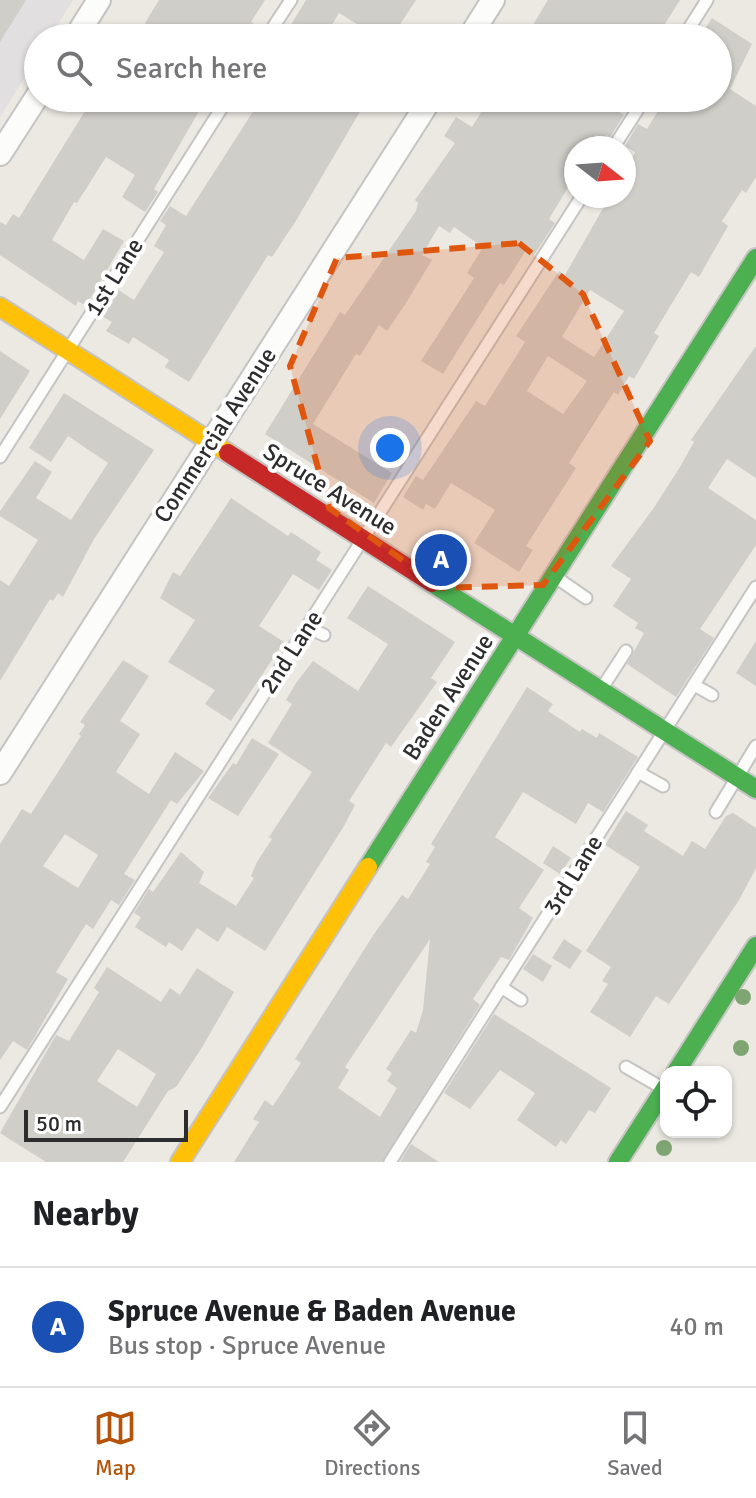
<!DOCTYPE html>
<html lang="en">
<head>
<meta charset="utf-8">
<style>
  body { margin:0; font-family:Signika,sans-serif; background:#f2f2f2; color:#202124 }
  .controls { position:absolute; right:24px; bottom:24px; display:grid; overflow:hidden; border-radius:16px; box-shadow:0 2px 6px #0004 }
  .controls button { width:72px; height:72px; display:grid; place-items:center; padding:0; border:0; border-bottom:2px solid #e0e0e0; background:#fff; color:#202124; font:40px sans-serif }
  .compass { position:absolute; left:564px; top:136px; width:72px; height:72px; border-radius:50%; background:#fff; box-shadow:0 2px 6px #0004; rotate:107deg }
  .scale { position:absolute; left:24px; bottom:20px; width:164px; box-sizing:border-box; padding-left:8px; border:4px solid #2d2d2d; border-top:0; font-size:22px; line-height:28px; white-space:nowrap; color:#2d2d2d; -webkit-text-stroke:6px #fff; paint-order:stroke }
  .you { position:absolute; left:390px; top:448px; width:28px; height:28px; margin:-20px; border:6px solid #fff; border-radius:50%; background:#1a73e8; box-shadow:0 0 0 12px #1a73e833 }
  .badge { display:grid; place-items:center; width:52px; height:52px; border-radius:50%; background:#b45309; color:#fff; font-size:26px; font-weight:700 }
  .pin { position:absolute; translate:-50% -50%; border:4px solid #fff; box-shadow:0 2px 8px #0006 }
  .list { margin:0; padding:0; list-style:none }
  h2 { display:flex; justify-content:space-between; align-items:center; height:104px; margin:0; padding:0 32px; font-size:34px }
  h2 small { font-size:26px; font-weight:400; color:#757577 }
  .list li { display:grid; grid-template-columns:52px 1fr auto; gap:24px; align-items:center; box-sizing:border-box; height:120px; padding:0 32px; border-top:2px solid #e0e0e0 }
  .list b { display:block; font-size:30px; white-space:nowrap }
  .list p { margin:0; font-size:26px; white-space:nowrap; color:#757577 }
  .list em { font-size:26px; font-style:normal; color:#757577 }
  .icon { flex:none; width:44px; height:44px; fill:none; stroke:currentColor; stroke-width:2; stroke-linecap:round; stroke-linejoin:round }
  .map { position:relative; flex:none; width:756px; height:1162px; overflow:hidden }
  .search { position:absolute; background:#fff; box-shadow:0 2px 6px #0004; left:24px; right:24px; top:24px; height:88px; display:flex; align-items:center; gap:20px; box-sizing:border-box; padding:0 28px; border-radius:44px; color:#757577; font-size:30px }
  .sheet { height:224px; background:#fff }
  nav { display:flex; justify-content:space-around; align-items:center; box-sizing:border-box; height:112px; border-top:2px solid #e0e0e0; background:#fff; font-size:22px; color:#757577 }
  nav a { display:grid; justify-items:center; gap:4px }
  nav .on { color:#b45309 }
  .map>svg:first-child { display:block }
</style>
</head>
<body>
<div class="map">
<svg width="756" height="1162" viewBox="0 0 756 1162">
  <rect width="100%" height="100%" fill="#ece8e2"/>
  <path fill="#e2dfe1" d="M0,0H73L49,38H38V56L0,117Z"/>
  <g fill="#d0cec9" fill-rule="evenodd">
    <path d="M0,0H26L0,42Z"/>
    <path d="M159,0H265L251,22L262,29L258,38H136Z"/>
    <path d="M306,0H416L391,38H363L368,31L339,13L324,38H283Z"/>
    <path d="M548,0H680L656,38H525Z"/>
    <path d="M712,18L752,44L730,89L756,106V177L746,193L742,190L722,221L728,226L699,277L691,272L654,333L659,336L634,379L629,376L618,395L614,392L569,463L576,468L526,546L533,550L519,572L474,543L495,510L451,483L435,509L426,504L423,510L403,497L416,476L423,480L476,401L485,406L525,342L516,336L528,318L559,271L565,275L610,196H624V177L635,152L625,146L638,124L647,129L661,106L670,111L677,98H718V38H699ZM590,290L624,311L594,357L562,337ZM548,356L587,381L563,414L527,391Z"/>
    <path d="M93,98H189L202,106L154,189L158,192L145,212L122,197L135,175L106,157L77,203L74,202L52,240L84,260L103,229L124,241L86,306L78,301L76,306L0,255V222L6,225L13,214L19,218Z"/>
    <path d="M266,98H368L297,219L272,257L268,255L189,382L165,367L169,360L133,337L129,344L106,331L112,322L100,315L117,289L134,300L164,252L154,246L166,225L160,221L170,206L186,216L254,110L257,112Z"/>
    <path d="M490,98H596L624,115L610,137L607,135L604,140L596,135L588,148H576V174L549,219L555,223L534,255L526,250L504,285L500,283L443,374L421,361L474,278L467,273L483,247L454,227L450,233L439,226L422,255L432,260L406,303L387,331L379,325L360,356L356,354L313,424L392,473L374,503L265,434L340,312L345,315L416,211L418,203L415,200L455,143L444,136L456,117L472,127Z"/>
    <path d="M756,346V478L727,459L708,488L756,520V545L700,629L714,638L676,697L627,664L644,633L635,628L638,623L613,606L631,579L611,566L653,509L680,467L694,442L691,440Z"/>
    <path d="M0,351L30,371L0,419Z"/>
    <path d="M64,393L154,450L94,539L63,597L58,593L53,601L50,599L0,681V580L9,586L38,540L0,516V511L35,461L52,472L36,498L71,520L108,463L68,436L51,462L29,448Z"/>
    <path d="M231,498L288,536L291,532L321,552L316,560L332,570L319,590L293,574L259,626L284,642L231,721L205,704L215,690L168,662L195,620L160,598L173,572L180,576Z"/>
    <path d="M368,586L455,642L431,678L437,682L391,747L386,743L349,801L355,805L344,826L265,951L227,927L218,942L197,928L182,951L169,942L166,947L135,927L141,917L134,913L149,889L153,892L181,852L204,872L199,883L236,906L254,878L251,876L257,862L272,839L269,837L312,772L268,743L292,704L286,700L296,683L313,661L358,691L388,644L347,618Z"/>
    <path d="M756,641V686L736,673Z"/>
    <path d="M123,660L149,676L120,721L140,734L116,772L149,794L175,752L204,771L177,804L171,800L124,874L135,880L119,905L111,900L93,929L86,924L56,972L68,979L27,1050L13,1041L0,1060V844L22,809L31,814L81,736L79,734L85,725L80,722ZM65,834L98,855L78,888L43,866Z"/>
    <path d="M527,687L553,704L548,711L580,732L582,729L597,738L599,733L638,757L603,812L588,803L576,824L523,792L495,837L544,870L519,908L533,918L509,960L501,957L473,999L480,1005L382,1162H234L259,1122L253,1119L265,1100L273,1106L301,1063L295,1059L374,934L402,895L408,899L430,864L426,862L435,847L431,844ZM430,939L423,1010L416,1033L411,1030L386,1069L392,1073L387,1081L397,1088L380,1117L338,1088L349,1070L345,1067Z"/>
    <path d="M252,738L279,754L238,816L208,798L233,763L236,765Z"/>
    <path d="M626,811L648,825L644,831L683,856L692,841L705,849L726,816L733,813L756,828V868L739,900L669,1004L656,996L630,1037L590,1012L608,984L602,981L611,967L586,951L640,867L605,845Z"/>
    <path d="M553,846L571,858L560,874L543,863Z"/>
    <path d="M564,939L582,951L570,969L552,958Z"/>
    <path d="M533,954L552,966L543,982L523,969Z"/>
    <path d="M107,967L161,1002L170,988L180,995L197,968L234,992L201,1049L176,1087L168,1091L123,1162H46L0,1133L56,1035L69,1041L99,992L94,988ZM118,1049L156,1074L137,1107L97,1081Z"/>
    <path d="M494,1014L611,1088L595,1113L589,1110L566,1144L561,1140L556,1147L517,1120L535,1093L500,1070L470,1109L444,1093Z"/>
    <path d="M411,1144L439,1162H400Z"/>
  </g>
  <g fill="none" stroke-linecap="round" stroke-linejoin="round">
    <defs>
      <g id="lane">
        <path d="M266,38L291,0"/>
        <path d="M683,38L707,0"/>
        <path d="M613,148L645,98"/>
        <path d="M0,457L228,98"/>
        <path d="M554,576L586,598"/>
        <path d="M307,627L324,635"/>
        <path d="M694,685L712,695"/>
        <path d="M602,688L626,651"/>
        <path d="M638,772L663,786"/>
        <path d="M716,812L756,746"/>
        <path d="M501,987L521,1000"/>
        <path d="M626,1067L664,1089"/>
        <path d="M0,1107L582,196"/>
        <path d="M390,1162L756,587"/>
      </g>
      <g id="street">
        <path d="M75,38L99,0"/>
        <path d="M469,38L493,0"/>
        <path d="M0,154L38,95"/>
        <path d="M0,773L431,98"/>
      </g>
      <g id="fast">
        <path d="M432,583L756,789"/>
        <path d="M368,867L756,258"/>
        <path d="M676,1072L756,946"/>
        <path d="M618,1162L666,1087"/>
      </g>
      <g id="slow">
        <path d="M0,307L228,453"/>
        <path d="M180,1162L368,867"/>
      </g>
      <path id="jam" d="M228,453L432,583"/>
    </defs>
    <use href="#lane" stroke="#c5c4c3" stroke-width="15"/>
    <use href="#street" stroke="#c5c4c3" stroke-width="26"/>
    <use href="#fast" stroke="#c5c4c3" stroke-width="22"/>
    <use href="#slow" stroke="#c5c4c3" stroke-width="22"/>
    <use href="#jam" stroke="#c5c4c3" stroke-width="22"/>
    <use href="#lane" stroke="#fcfcfb" stroke-width="11"/>
    <use href="#street" stroke="#fcfcfb" stroke-width="22"/>
    <use href="#fast" stroke="#4caf50" stroke-width="18"/>
    <use href="#slow" stroke="#ffc107" stroke-width="18"/>
    <use href="#jam" stroke="#c62828" stroke-width="18"/>
  </g>
  <g fill="#7fa672">
    <circle cx="743" cy="997" r="8"/>
    <circle cx="741" cy="1048" r="8"/>
    <circle cx="664" cy="1148" r="8"/>
  </g>
  <path fill="#df570e" fill-opacity="0.2" stroke="#df570e" stroke-width="6" stroke-dasharray="16 10" stroke-linejoin="round" d="M519,243L583,294L650,441L543,585L442,588L329,508L290,366L337,258Z"/>
  <g text-anchor="middle" dominant-baseline="central" stroke-width="8" stroke-linejoin="round" paint-order="stroke">
    <g font-size="24" fill="#2d2d2d" stroke="#fff">
      <text transform="translate(114 277) rotate(-58)">1st Lane</text>
      <text transform="translate(215 435) rotate(-57)">Commercial Avenue</text>
      <text transform="translate(330 489) rotate(32)">Spruce Avenue</text>
      <text transform="translate(291 652) rotate(-57)">2nd Lane</text>
      <text transform="translate(448 697) rotate(-57)">Baden Avenue</text>
      <text transform="translate(573 875) rotate(-58)">3rd Lane</text>
    </g>
  </g>
</svg>
<div class="controls">
<button><svg class="icon" aria-label="locate" viewBox="0 0 24 24"><circle cx="12" cy="12" r="6"/><path d="M12 2v4M12 18v4M2 12h4M18 12h4"/></svg></button>
</div>
<svg class="compass" viewBox="-18 -18 36 36"><path d="M0-13l5 13h-10z" fill="#e53935"/><path d="M0 13l5-13h-10z" fill="#757577"/></svg>
<div class="scale">50 m</div>
<div class="you"></div>
<div class="pin badge" style="left:441px;top:560px;background:#1a4fb4">A</div>
<div class="search"><svg class="icon" aria-label="search" viewBox="0 0 24 24"><circle cx="10" cy="10" r="6"/><path d="M15 15l6 6"/></svg>Search here</div>
</div>
<section class="sheet">
<h2>Nearby<small></small></h2>
<ul class="list">
<li><span class="badge" style="background:#1a4fb4">A</span><div><b>Spruce Avenue &amp; Baden Avenue</b><p>Bus stop · Spruce Avenue</p></div><em>40 m</em></li>
</ul>
</section>
<nav>
<a class="on"><svg class="icon" aria-label="map" viewBox="0 0 24 24"><path d="M3 6l6-2 6 2 6-2v14l-6 2-6-2-6 2zM9 4v14M15 6v14"/></svg>Map</a>
<a><svg class="icon" aria-label="directions" viewBox="0 0 24 24"><path d="M12 3l9 9-9 9-9-9zM9 14v-3h6M13 9l2 2-2 2"/></svg>Directions</a>
<a><svg class="icon" aria-label="saved" viewBox="0 0 24 24"><path d="M7 4h10v16l-5-4-5 4z"/></svg>Saved</a>
</nav>
</body>
</html>
